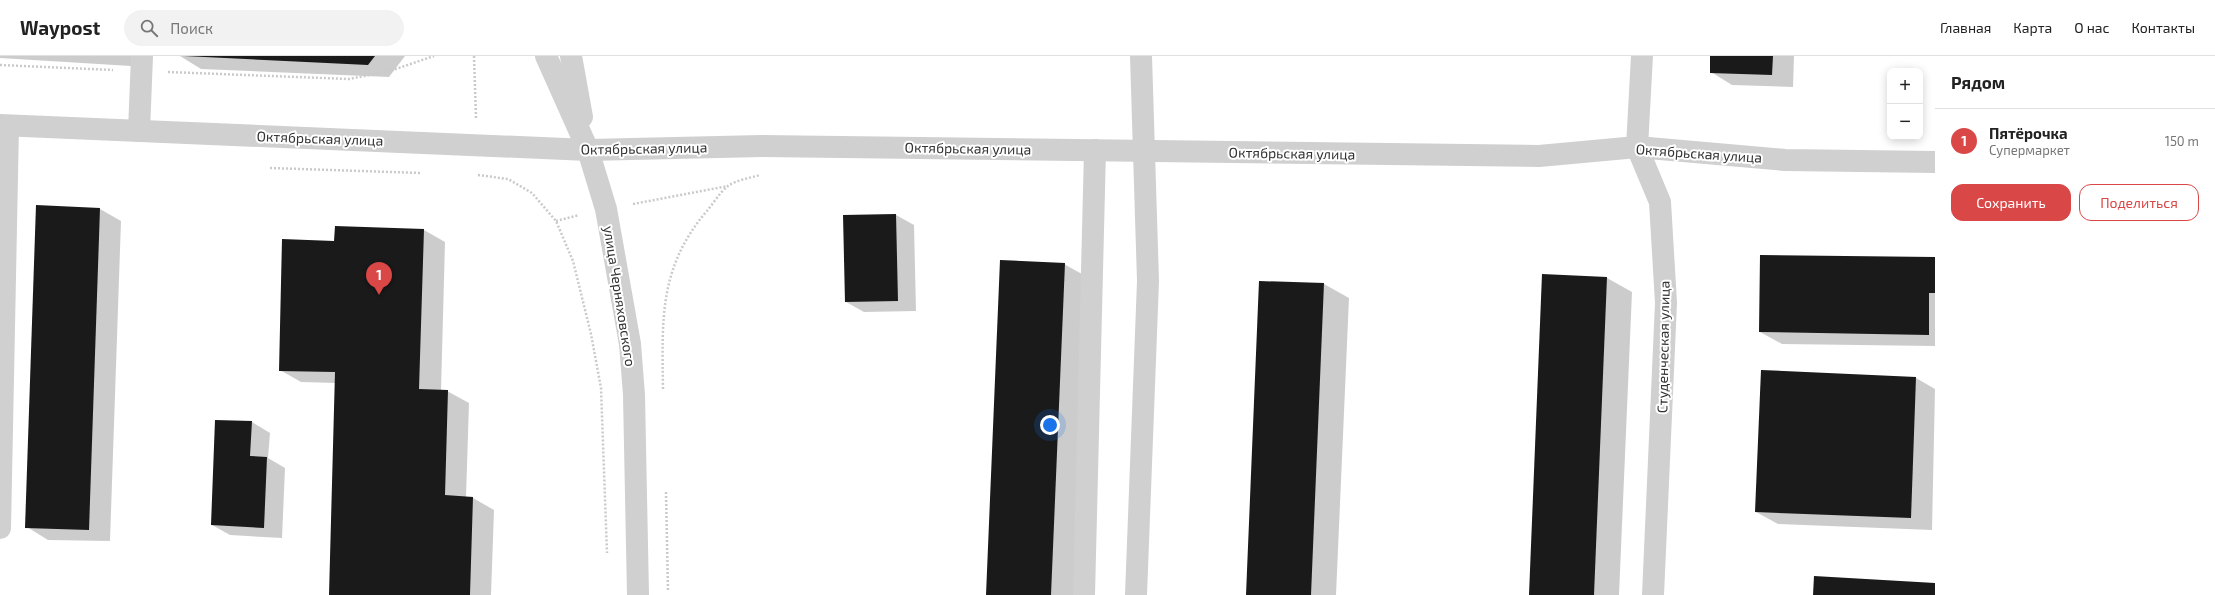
<!DOCTYPE html>
<html lang="ru">
<head>
<meta charset="utf-8">
<style>
  body { margin:0; font-family:"Exo 2",sans-serif; background:#f2f2f2; color:#222 }
  .controls { position:absolute; right:12px; top:12px; display:grid; overflow:hidden; border-radius:8px; box-shadow:0 2px 10px #0003 }
  .controls button { width:36px; height:36px; display:grid; place-items:center; padding:0; border:0; border-bottom:1px solid #e0e0e0; background:#fff; color:#222; font:20px sans-serif }
  .you { position:absolute; left:1050px; top:369px; width:14px; height:14px; margin:-10px; border:3px solid #fff; border-radius:50%; background:#1a73e8; box-shadow:0 0 0 6px #1a73e833 }
  .badge { display:grid; place-items:center; width:26px; height:26px; border-radius:50%; background:#d94746; color:#fff; font-size:13px; font-weight:700 }
  .pin { position:absolute; translate:-50% -33px; filter:drop-shadow(0 1px 2px #0008) }
  .pin::after { content:''; position:absolute; top:21px; width:14px; height:12px; background:inherit; clip-path:polygon(0 0,100% 0,50% 100%) }
  .list { margin:0; padding:0; list-style:none }
  h2 { display:flex; justify-content:space-between; align-items:center; height:52px; margin:0; padding:0 16px; font-size:17px }
  h2 small { font-size:13px; font-weight:400; color:#767676 }
  .list li { display:grid; grid-template-columns:26px 1fr auto; gap:12px; align-items:center; box-sizing:border-box; height:64px; padding:0 16px; border-top:1px solid #e0e0e0 }
  .list b { display:block; font-size:15px; white-space:nowrap }
  .list p { margin:0; font-size:13px; white-space:nowrap; color:#767676 }
  .list em { font-size:13px; font-style:normal; color:#767676 }
  .actions { display:flex; gap:8px; padding:12px 16px }
  .actions a { flex:1; padding:9px 0; border:1px solid #d94746; border-radius:12px; text-align:center; font-size:14px; color:#d94746 }
  .actions .main { background:#d94746; color:#fff }
  .icon { flex:none; width:22px; height:22px; fill:none; stroke:currentColor; stroke-width:2; stroke-linecap:round; stroke-linejoin:round }
  .map { position:relative; flex:none; width:1935px; height:539px; overflow:hidden }
  header { display:flex; align-items:center; gap:24px; box-sizing:border-box; height:56px; padding:0 20px; background:#fff; border-bottom:1px solid #e0e0e0 }
  header strong { font-size:19px }
  nav { display:flex; gap:22px; margin-inline-start:auto; font-size:14px }
  .search { width:280px; height:36px; background:#f2f2f2; display:flex; align-items:center; gap:10px; box-sizing:border-box; padding:0 14px; border-radius:22px; color:#767676; font-size:15px }
  main { display:flex }
  aside { flex:1; background:#fff }
  .map>svg:first-child { display:block }
</style>
</head>
<body>
<header>
<strong>Waypost</strong>
<div class="search"><svg class="icon" aria-label="search" viewBox="0 0 24 24"><circle cx="10" cy="10" r="6"/><path d="M15 15l6 6"/></svg>Поиск</div>
<nav><a>Главная</a><a>Карта</a><a>О нас</a><a>Контакты</a></nav>
</header>
<main>
<div class="map">
<svg width="1935" height="539" viewBox="0 0 1935 539">
  <rect width="100%" height="100%" fill="#fff"/>
  <g fill="#0003">
    <path d="M0,0H132L131,10L0,2Z"/>
    <path d="M180,0H405L389,21L201,13Z"/>
    <path d="M1711,0H1794L1793,31L1732,29L1711,16Z"/>
    <path d="M100,153L121,165L110,485L48,484L27,471Z"/>
    <path d="M896,159L914,169L916,255L864,256L846,246L844,160Z"/>
    <path d="M336,171L424,174L445,186L441,335H447L469,347L466,441L473,442L494,454L491,539H330L336,327L301,326L280,314L335,186Z"/>
    <path d="M1935,202V290L1782,288L1760,276Z"/>
    <path d="M1064,208L1089,222L1076,539H987Z"/>
    <path d="M1543,219L1607,222L1632,236L1619,539H1530Z"/>
    <path d="M1324,228L1349,242L1336,539H1247Z"/>
    <path d="M1916,322L1935,333L1932,474L1778,468L1756,456Z"/>
    <path d="M252,366L270,377L268,402L285,412L282,482L230,479L212,469Z"/>
  </g>
  <g fill="#1a1a1a">
    <path d="M184,0H375L368,9Z"/>
    <path d="M1710,0H1773L1772,19L1710,17Z"/>
    <path d="M36,149L100,152L89,474L25,472Z"/>
    <path d="M896,158L898,245L845,246L843,159Z"/>
    <path d="M335,170L424,173L419,333L448,334L445,439L473,441L470,539H329L335,316L279,315L282,183L334,185Z"/>
    <path d="M1760,199L1935,201V237H1929V279L1759,276Z"/>
    <path d="M1000,204L1065,207L1051,539H986Z"/>
    <path d="M1542,218L1607,221L1594,539H1529Z"/>
    <path d="M1259,225L1324,227L1311,539H1246Z"/>
    <path d="M1761,314L1916,321L1911,462L1755,456Z"/>
    <path d="M215,364L252,365L250,400L267,401L264,472L211,469Z"/>
    <path d="M1814,520L1935,527V539H1813Z"/>
  </g>
  <g fill="none" stroke-linecap="round" stroke-linejoin="round">
    <g stroke="#cacaca" stroke-width="2.5" stroke-dasharray="2 2" stroke-linecap="butt">
      <path d="M474,0L476,62"/>
      <path d="M0,9L113,14"/>
      <path d="M168,16L349,23L390,15L434,0"/>
      <path d="M270,112L421,117"/>
      <path d="M478,119L508,123L532,137L556,165L573,205L591,278L601,332L607,497"/>
      <path d="M633,148L728,130"/>
      <path d="M556,165L579,159"/>
      <path d="M663,333C662,263 659,212 706,156C713,148 720,136 728,130C736,124 750,122 760,119"/>
      <path d="M666,436L668,535"/>
    </g>
    <g stroke="#d0d0d0" stroke-width="22">
      <path d="M546,0L588,94L606,153L630,288L634,339L638,539"/>
      <path d="M571,0L582,61"/>
      <path d="M1642,0L1637,91L1660,146L1666,247L1653,539"/>
      <path d="M0,69L588,94L762,90L1539,100L1637,91L1785,104L1935,106"/>
      <path d="M139,75L142,0"/>
      <path d="M0,472L8,70"/>
      <path d="M1084,539L1095,94"/>
      <path d="M1136,539L1148,225L1141,0"/>
    </g>
  </g>
  <g text-anchor="middle" dominant-baseline="central" stroke-width="4" stroke-linejoin="round" paint-order="stroke">
    <g font-size="14" fill="#333" stroke="#fff">
      <text transform="translate(320 82) rotate(2)">Октябрьская улица</text>
      <text transform="translate(644 92) rotate(-1)">Октябрьская улица</text>
      <text transform="translate(968 92) rotate(1)">Октябрьская улица</text>
      <text transform="translate(1292 97) rotate(1)">Октябрьская улица</text>
      <text transform="translate(1699 97) rotate(4)">Октябрьская улица</text>
      <text transform="translate(620 240) rotate(81)">улица Черняховского</text>
      <text transform="translate(1663 291) rotate(-89)">Студенческая улица</text>
    </g>
  </g>
</svg>
<div class="controls">
<button>+</button>
<button>−</button>
</div>
<div class="you"></div>
<div class="pin badge" style="left:379px;top:239px">1</div>
</div>
<aside>
<h2>Рядом<small></small></h2>
<ul class="list">
<li><span class="badge">1</span><div><b>Пятёрочка</b><p>Супермаркет</p></div><em>150 m</em></li>
</ul>
<div class="actions"><a class="main">Сохранить</a><a>Поделиться</a></div>
</aside>
</main>
</body>
</html>
